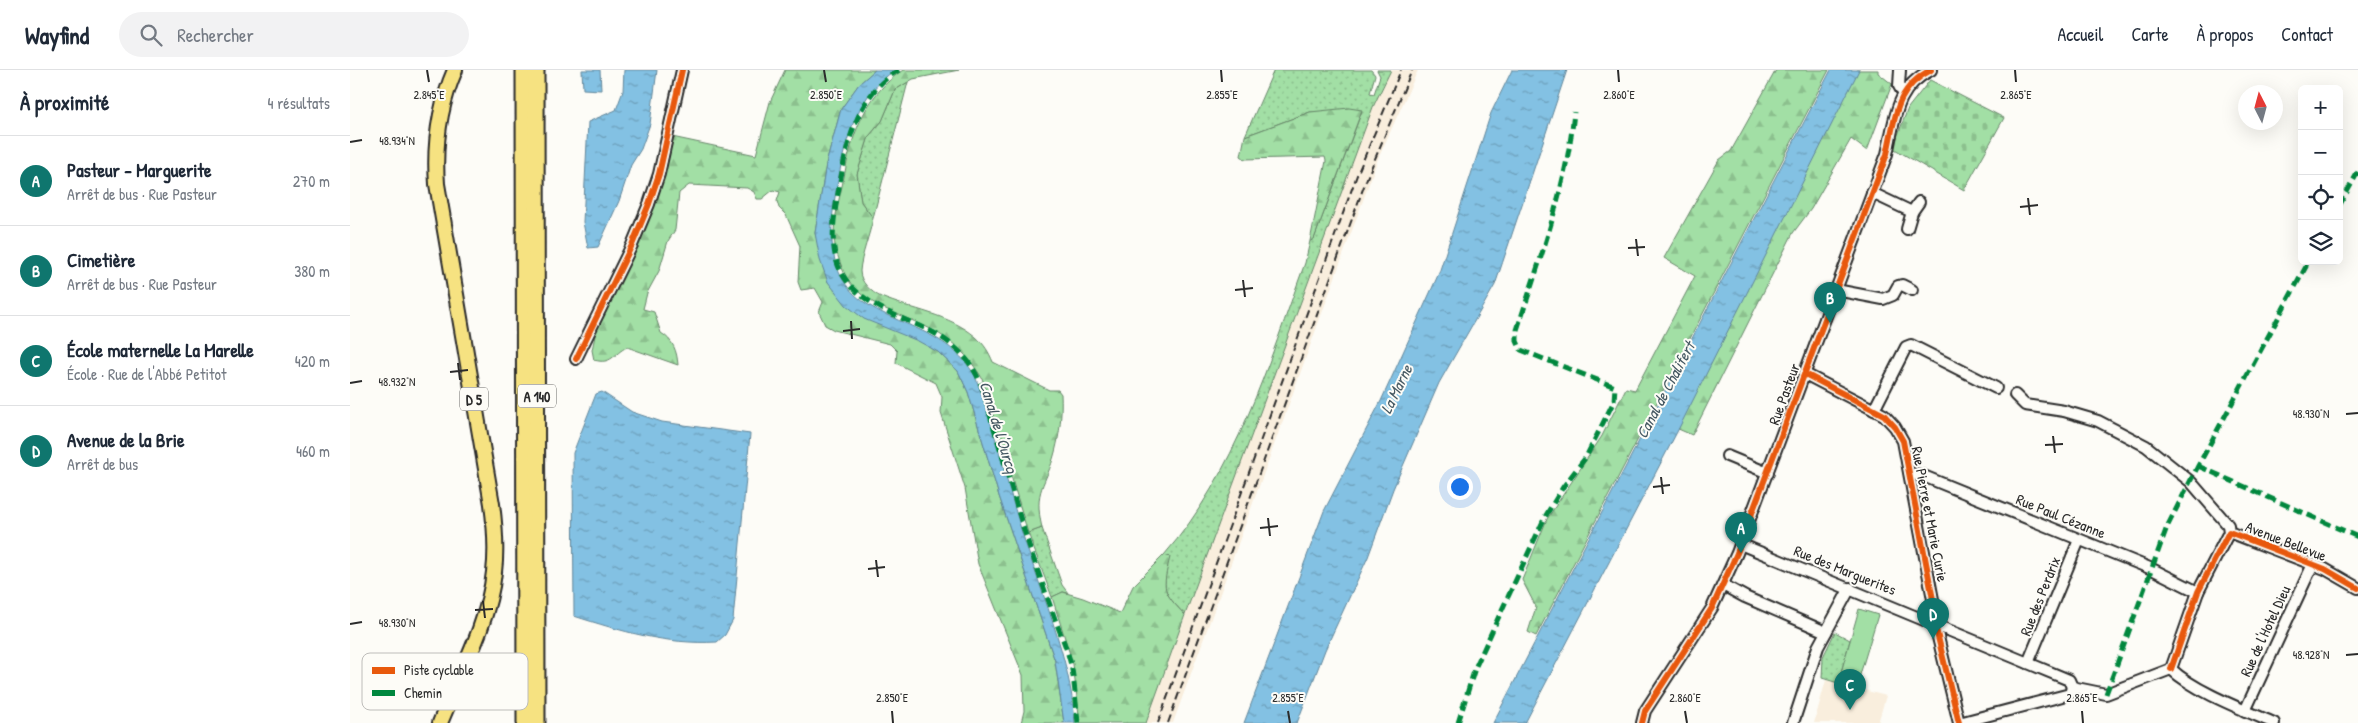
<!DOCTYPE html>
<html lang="fr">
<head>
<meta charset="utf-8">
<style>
  body { margin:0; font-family:"Patrick Hand",sans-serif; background:#f2f2f3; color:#1f2937 }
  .controls { position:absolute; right:15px; top:15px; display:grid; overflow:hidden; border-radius:8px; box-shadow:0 5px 20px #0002 }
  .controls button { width:45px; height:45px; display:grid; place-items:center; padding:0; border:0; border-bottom:1px solid #e0e1e3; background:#fff; color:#1f2937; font:25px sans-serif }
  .compass { position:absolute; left:1888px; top:15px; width:45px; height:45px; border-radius:50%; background:#fff; box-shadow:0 5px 20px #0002; rotate:354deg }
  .you { position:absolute; left:1109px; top:416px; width:18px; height:18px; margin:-12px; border:4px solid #fff; border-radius:50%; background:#1a73e8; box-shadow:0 0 0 8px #1a73e833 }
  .badge { display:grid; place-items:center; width:32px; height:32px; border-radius:50%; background:#0f766e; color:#fff; font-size:16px; font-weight:700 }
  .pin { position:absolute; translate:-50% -41px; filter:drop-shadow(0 1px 2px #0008) }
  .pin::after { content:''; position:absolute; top:26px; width:18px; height:15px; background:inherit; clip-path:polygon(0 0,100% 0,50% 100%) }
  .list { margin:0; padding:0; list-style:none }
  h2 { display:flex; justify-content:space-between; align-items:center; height:65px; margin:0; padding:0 20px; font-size:21px }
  h2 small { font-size:16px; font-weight:400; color:#747a83 }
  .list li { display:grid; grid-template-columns:32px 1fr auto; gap:15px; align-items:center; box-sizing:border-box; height:90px; padding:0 20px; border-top:1px solid #e0e1e3 }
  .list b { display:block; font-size:19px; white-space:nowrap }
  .list p { margin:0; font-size:16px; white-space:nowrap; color:#747a83 }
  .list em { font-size:16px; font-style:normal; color:#747a83 }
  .icon { flex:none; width:28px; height:28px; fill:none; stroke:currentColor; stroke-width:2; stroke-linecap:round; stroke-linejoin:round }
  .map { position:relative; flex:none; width:2008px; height:653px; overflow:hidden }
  header { display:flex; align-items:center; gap:30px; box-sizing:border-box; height:70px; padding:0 25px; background:#fff; border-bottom:1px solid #e0e1e3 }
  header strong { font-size:24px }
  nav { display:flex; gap:28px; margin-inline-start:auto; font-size:18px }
  .search { width:350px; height:45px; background:#f2f2f3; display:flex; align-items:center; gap:12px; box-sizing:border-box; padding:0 18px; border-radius:28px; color:#747a83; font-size:19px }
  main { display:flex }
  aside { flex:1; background:#fff }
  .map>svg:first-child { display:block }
</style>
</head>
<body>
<header>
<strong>Wayfind</strong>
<div class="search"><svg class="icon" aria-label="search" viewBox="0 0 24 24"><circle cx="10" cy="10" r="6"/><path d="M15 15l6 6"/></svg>Rechercher</div>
<nav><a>Accueil</a><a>Carte</a><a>À propos</a><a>Contact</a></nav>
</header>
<main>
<aside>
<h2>À proximité<small>4 résultats</small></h2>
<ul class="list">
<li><span class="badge">A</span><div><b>Pasteur - Marguerite</b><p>Arrêt de bus · Rue Pasteur</p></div><em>270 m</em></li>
<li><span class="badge">B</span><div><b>Cimetière</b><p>Arrêt de bus · Rue Pasteur</p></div><em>380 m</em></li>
<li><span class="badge">C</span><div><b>École maternelle La Marelle</b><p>École · Rue de l'Abbé Petitot</p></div><em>420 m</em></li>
<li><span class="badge">D</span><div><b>Avenue de la Brie</b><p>Arrêt de bus</p></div><em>460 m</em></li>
</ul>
</aside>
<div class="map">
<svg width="2008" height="653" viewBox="0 0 2008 653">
  <defs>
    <pattern id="grass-dots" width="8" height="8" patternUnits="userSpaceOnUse" patternTransform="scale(1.25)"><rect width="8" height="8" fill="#a2dfa5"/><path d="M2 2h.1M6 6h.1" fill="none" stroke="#8cc08e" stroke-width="1.8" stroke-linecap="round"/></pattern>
    <pattern id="forest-firs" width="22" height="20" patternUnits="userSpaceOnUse" patternTransform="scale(1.25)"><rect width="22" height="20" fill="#a2dfa5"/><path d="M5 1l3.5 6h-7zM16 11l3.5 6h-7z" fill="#8cc08e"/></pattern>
    <pattern id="cemetery-stones" width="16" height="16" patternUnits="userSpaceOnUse" patternTransform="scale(1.25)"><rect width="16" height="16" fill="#a2dfa5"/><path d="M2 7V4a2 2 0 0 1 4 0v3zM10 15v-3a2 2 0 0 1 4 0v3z" fill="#8cc08e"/></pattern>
    <pattern id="water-ripples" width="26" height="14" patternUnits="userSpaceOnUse" patternTransform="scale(1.25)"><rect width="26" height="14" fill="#83c1e3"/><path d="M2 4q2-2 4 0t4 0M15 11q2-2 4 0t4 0" fill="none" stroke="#6b9db8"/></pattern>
  </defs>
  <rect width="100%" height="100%" fill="#fdfcf7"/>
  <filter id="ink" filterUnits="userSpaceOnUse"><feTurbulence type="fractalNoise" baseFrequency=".02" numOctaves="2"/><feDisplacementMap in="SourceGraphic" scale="10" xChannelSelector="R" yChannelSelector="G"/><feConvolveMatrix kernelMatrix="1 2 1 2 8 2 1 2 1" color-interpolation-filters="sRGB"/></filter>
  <g filter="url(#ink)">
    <g fill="#f9eedd">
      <path d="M1041,0H1068L1028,89L823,653H796L948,235L1023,37Z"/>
      <path d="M1476,610L1536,626L1528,653H1464Z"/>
    </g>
    <g fill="url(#grass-dots)" stroke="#668568">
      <path d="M924,0H1021L1025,5L1020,23L1024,24L1030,6L1027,0H1041L1023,37L835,545C812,521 812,520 819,488L814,485C886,403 918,294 955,193L960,171L964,169L1012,41L960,42L895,66Z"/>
      <path d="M558,12L523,148L511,132L507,104L519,66L532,51L545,20Z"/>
      <path d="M692,458L712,515L718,523L713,522L702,527L678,463Z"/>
      <path d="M1485,562L1500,570L1488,613L1472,608L1473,587Z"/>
    </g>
    <g fill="url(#forest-firs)" stroke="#668568">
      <path d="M435,0H525L509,14L491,39L476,94L465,163L478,212L588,282L608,301L618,322L649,426L705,591L714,653H671L674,641L673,605L628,494L615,418L591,343L592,327L586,313L546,293L547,281L540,274L484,260L475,255L469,242L473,232L465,218L451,220L448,212L450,176L436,145L429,138L427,131L430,122L423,120L412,129H407L404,122L397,118L339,115L329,123L325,160L318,171L309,201L297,223L293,239L304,242L311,263C323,270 327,281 328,295L277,277C263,284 262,295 244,290L242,280L246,261L310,113L322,67L406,85L420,32Z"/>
      <path d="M553,0H609L563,9L545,20L532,51L519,66L507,104L511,132L523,148C520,164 511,186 510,201C510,212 521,222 531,227C562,240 599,244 626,267C634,274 639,282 643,292L699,320H708L711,324C712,344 710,363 705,382C696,417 683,418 692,458L678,463L632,308C622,292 610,277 594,267C558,242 504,240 490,192C487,184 484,174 484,166C484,145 491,123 495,102C503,60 517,24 553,0Z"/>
      <path d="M1426,0H1479L1186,566L1178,562L1186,537L1172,510L1197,449L1252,366L1276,318L1285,320L1345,206L1314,188L1369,90L1381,81Z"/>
      <path d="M1506,0H1528V3L1542,14L1517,81L1501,69L1461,139L1443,163L1342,365L1326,358Z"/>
      <path d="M999,38L1012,40L964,169L960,171L976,91L975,87L895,89L891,86L895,66L960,42Z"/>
      <path d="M814,485L820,487C812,520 812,521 835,545L796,653H730L723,594L702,527L713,522L733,528L770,543L783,516Z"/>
    </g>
    <path fill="url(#cemetery-stones)" stroke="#668568" d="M1580,10L1654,48L1614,120L1543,78L1558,38Z"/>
    <path fill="#a2dfa5" stroke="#668568" d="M1509,539L1528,545L1506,618L1488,613Z"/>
    <g fill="url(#water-ripples)" stroke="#608599">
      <path d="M232,0H250L251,20L233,19Z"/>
      <path d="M274,0H307L300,54L291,79L281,95L269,131L248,177L238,178L233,152L238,52L266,40L273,21Z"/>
      <path d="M525,0H545C510,24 498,60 490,100C481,146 469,204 517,234C532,244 551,251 568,259C592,270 611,282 625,306C644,355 655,408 671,459C691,524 720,585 725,653H714L705,591L649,426L618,322L608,301L588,282L568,271L514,249L496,235L478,212L470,190L465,163L476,94L491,39L509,14Z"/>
      <path d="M1162,0H1217L1145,215L1089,313L1043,419L1018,487L975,580L947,653H894L974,441L1031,331L1089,203L1141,43Z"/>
      <path d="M1481,0H1509L1328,360L1175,653H1143Z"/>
      <path d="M252,322L282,342L312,352L400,364L383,550L375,565L367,572C316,575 271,561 224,546L223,383L246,324Z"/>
    </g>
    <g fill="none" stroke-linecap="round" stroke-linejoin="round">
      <defs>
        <g id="minor">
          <path d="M1550,0L1549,16L1553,23"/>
          <path d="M1522,123L1562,142L1557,159"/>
          <path d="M1562,142L1569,132"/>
          <path d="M1486,220L1533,229L1543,225L1548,216L1552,215L1562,220"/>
          <path d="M226,289L282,175L299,134L309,104L332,0"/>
          <path d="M1455,304L1534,345L1545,357L1553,371L1585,540L1586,559L1609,653"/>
          <path d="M1665,325L1675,335L1714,341L1748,351L1796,376L1841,412L1878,455L1879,462"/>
          <path d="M1524,340L1556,277L1561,275L1646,318"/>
          <path d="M1377,386L1418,403"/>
          <path d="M1560,404L1571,405L1802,499L1848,522"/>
          <path d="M1390,474L1719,610L1722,617"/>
          <path d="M1373,515L1395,527L1476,562"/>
          <path d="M1678,593L1729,470"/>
          <path d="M1821,599L1848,522L1879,462L1975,499L2008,518"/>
          <path d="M1821,599C1844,621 1894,640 1924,653"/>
          <path d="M1722,617L1756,624L1821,599"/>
          <path d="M1895,641L1963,494"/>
          <path d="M1292,653L1295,641L1362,538L1387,483L1537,84C1545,49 1545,18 1581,0"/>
          <path d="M1443,653L1468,577L1500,518"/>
          <path d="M1609,653L1720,624L1722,617"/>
        </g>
        <path id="major" d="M90,653C109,606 139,553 144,502C147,479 145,457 142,434L87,114C84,74 89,37 105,0"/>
        <g id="highway">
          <path d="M174,0L175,653"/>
          <path d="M186,0L187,653"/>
        </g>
      </defs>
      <use href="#minor" stroke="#2b2b2b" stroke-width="14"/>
      <use href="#major" stroke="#2b2b2b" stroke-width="18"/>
      <use href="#highway" stroke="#2b2b2b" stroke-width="19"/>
      <use href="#minor" stroke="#fdfcf7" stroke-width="10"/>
      <use href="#major" stroke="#f6e281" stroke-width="14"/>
      <use href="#highway" stroke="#f6e281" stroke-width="15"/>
      <g stroke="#2b2b2b" stroke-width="2" stroke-dasharray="8 4" stroke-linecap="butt">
        <path d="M808,653L1007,105L1051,0"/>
        <path d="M818,653L1017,108L1062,0"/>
      </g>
      <g stroke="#00873e" stroke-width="5" stroke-dasharray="10 5" stroke-linecap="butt">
        <path d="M549,0C516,18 501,57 494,92C476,181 470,216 563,253C588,263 612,278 625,302C634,317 637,336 642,352C651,381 659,409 667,437C678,475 692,512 705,549C711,565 719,583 722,600C725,617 726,635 728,653"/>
        <path d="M1989,136L2008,102"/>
        <path d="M1848,396L2008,467"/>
        <path d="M1756,624L1817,457L1848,396L1959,191"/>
        <path d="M1108,653L1125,598L1195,447L1213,417L1236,387L1264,331L1265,317L1171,280L1167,271V260C1190,189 1217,116 1224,42"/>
      </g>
      <defs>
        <g id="cycleway">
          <path d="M226,289L282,175L299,134L309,104L332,0"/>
          <path d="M1455,304L1534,345L1545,357L1553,371L1585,540L1586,559L1609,653"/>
          <path d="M1821,599L1848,522L1879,462L1975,499L2008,518"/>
          <path d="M1292,653L1295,641L1362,538L1387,483L1537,84C1545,49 1545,18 1581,0"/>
        </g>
      </defs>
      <use href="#cycleway" stroke="#fdfcf7" stroke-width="9"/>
      <use href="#cycleway" stroke="#e8590c" stroke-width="6"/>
    </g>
  </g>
  <path fill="none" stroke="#2b2b2b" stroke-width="2" d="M77,0L79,12M474,0L476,12M871,0L872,12M1268,0L1269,12M1665,0L1666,12M0,72L12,70M1678,128L1680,145M1670,137L1688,135M1286,169L1288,186M1278,178L1295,177M893,210L895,227M885,220L903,218M501,251L502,269M493,261L510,259M108,293L110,310M100,302L118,300M0,313L12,311M1996,344L2008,343M1703,366L1705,383M1695,375L1713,374M1311,407L1313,424M1303,417L1320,415M918,448L920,466M910,458L928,456M526,490L528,507M518,499L535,497M133,531L135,548M125,540L143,539M0,554L12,552M1996,585L2008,584M542,641L543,653M938,641L940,653M1335,641L1337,653M1732,641L1733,653"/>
  <g text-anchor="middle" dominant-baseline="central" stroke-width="4" stroke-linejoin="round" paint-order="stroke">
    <g fill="#fdfcf7" stroke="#6a6a68" stroke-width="1">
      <rect x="168" y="314.5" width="38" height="23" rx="4"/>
      <rect x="110" y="317.5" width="28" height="23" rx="4"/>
    </g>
    <g font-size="14" font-weight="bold" fill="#2b2b2b">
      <text x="187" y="326">A 140</text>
      <text x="124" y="329">D 5</text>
    </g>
    <g font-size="15" fill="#2b2b2b" stroke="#fdfcf7">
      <text transform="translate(1434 324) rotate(-70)">Rue Pasteur</text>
      <text transform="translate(1580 444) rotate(79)">Rue Pierre et Marie Curie</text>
      <text transform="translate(1711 446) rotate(22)">Rue Paul Cézanne</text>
      <text transform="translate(1936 471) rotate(21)">Avenue Bellevue</text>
      <text transform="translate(1495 500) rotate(22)">Rue des Marguerites</text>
      <text transform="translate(1690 526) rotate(-68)">Rue des Perdrix</text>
      <text transform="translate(1915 561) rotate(-65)">Rue de l'Hotel Dieu</text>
    </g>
    <g font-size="16" font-style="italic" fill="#455862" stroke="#fdfcf7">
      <text transform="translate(1046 319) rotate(-64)">La Marne</text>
      <text transform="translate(1315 320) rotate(-62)">Canal de Chalifert</text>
      <text transform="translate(649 357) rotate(73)">Canal de l'Ourcq</text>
    </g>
  </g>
  <rect x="12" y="583" width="166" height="57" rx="8" fill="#fdfcf7" stroke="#bebdba" stroke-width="1"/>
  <rect x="22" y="597" width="23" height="7" fill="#e8590c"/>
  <rect x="22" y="620" width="23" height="6" fill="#00873e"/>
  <g font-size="14" fill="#2b2b2b">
    <text x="54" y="605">Piste cyclable</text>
    <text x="54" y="628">Chemin</text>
  </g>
  <g font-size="12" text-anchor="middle" fill="#2b2b2b" stroke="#fdfcf7" stroke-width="4" stroke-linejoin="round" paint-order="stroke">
    <text x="79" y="29">2.845°E</text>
    <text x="476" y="29">2.850°E</text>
    <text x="872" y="29">2.855°E</text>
    <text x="1269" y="29">2.860°E</text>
    <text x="1666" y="29">2.865°E</text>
    <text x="47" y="75">48.934°N</text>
    <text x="47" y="316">48.932°N</text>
    <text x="1961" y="348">48.930°N</text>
    <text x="47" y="557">48.930°N</text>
    <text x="1961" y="589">48.928°N</text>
    <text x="542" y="632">2.850°E</text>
    <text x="938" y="632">2.855°E</text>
    <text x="1335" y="632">2.860°E</text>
    <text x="1732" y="632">2.865°E</text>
  </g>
</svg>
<div class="controls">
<button>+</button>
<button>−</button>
<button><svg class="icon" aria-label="locate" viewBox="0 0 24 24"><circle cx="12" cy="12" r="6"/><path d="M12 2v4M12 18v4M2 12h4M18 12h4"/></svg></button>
<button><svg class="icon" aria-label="layers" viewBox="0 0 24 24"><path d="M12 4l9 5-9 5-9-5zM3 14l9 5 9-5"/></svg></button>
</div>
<svg class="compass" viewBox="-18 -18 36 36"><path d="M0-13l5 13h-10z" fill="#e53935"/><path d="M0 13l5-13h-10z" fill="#747a83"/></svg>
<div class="you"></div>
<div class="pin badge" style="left:1391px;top:483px">A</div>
<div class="pin badge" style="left:1480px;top:253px">B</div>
<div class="pin badge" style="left:1500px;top:640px">C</div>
<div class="pin badge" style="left:1583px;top:569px">D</div>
</div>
</main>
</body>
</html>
